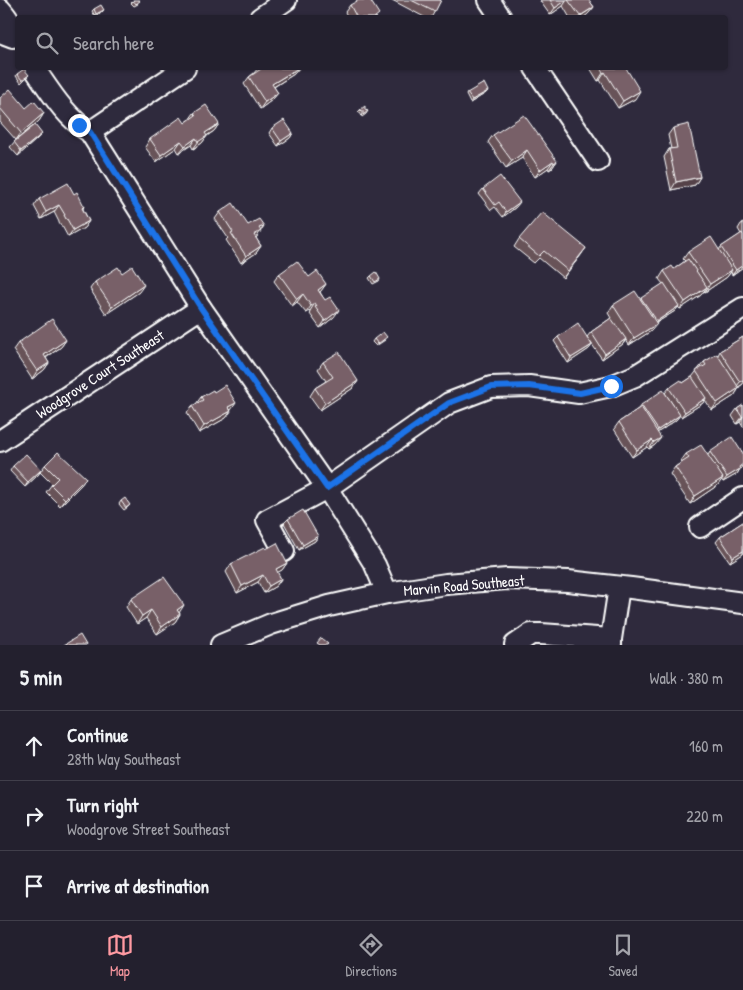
<!DOCTYPE html>
<html lang="en">
<head>
<meta charset="utf-8">
<style>
  body { margin:0; font-family:"Patrick Hand",sans-serif; background:#2b2836; color:#f1f3f6 }
  .stop { position:absolute; width:15px; height:15px; margin:-11px; border:4px solid #1a73e8; border-radius:50%; background:#fff }
  .stop.end { background:#1a73e8; border-color:#fff; box-shadow:0 1px 5px #0008 }
  .list { margin:0; padding:0; list-style:none }
  h2 { display:flex; justify-content:space-between; align-items:center; height:65px; margin:0; padding:0 20px; font-size:21px }
  h2 small { font-size:16px; font-weight:400; color:#a3a3aa }
  .list li { display:grid; grid-template-columns:32px 1fr auto; gap:15px; align-items:center; box-sizing:border-box; height:70px; padding:0 20px; border-top:1px solid #403e4a }
  .list b { display:block; font-size:19px; white-space:nowrap }
  .list p { margin:0; font-size:16px; white-space:nowrap; color:#a3a3aa }
  .list em { font-size:16px; font-style:normal; color:#a3a3aa }
  .icon { flex:none; width:28px; height:28px; fill:none; stroke:currentColor; stroke-width:2; stroke-linecap:round; stroke-linejoin:round }
  .map { position:relative; flex:none; width:743px; height:645px; overflow:hidden }
  .search { position:absolute; background:#23202e; box-shadow:0 1px 4px #0004; left:15px; right:15px; top:15px; height:55px; display:flex; align-items:center; gap:12px; box-sizing:border-box; padding:0 18px; border-radius:5px; color:#a3a3aa; font-size:19px }
  .sheet { height:275px; background:#23202e }
  nav { display:flex; justify-content:space-around; align-items:center; box-sizing:border-box; height:70px; border-top:1px solid #403e4a; background:#23202e; font-size:14px; color:#a3a3aa }
  nav a { display:grid; justify-items:center; gap:2px }
  nav .on { color:#ff9aa2 }
  .map>svg:first-child { display:block }
</style>
</head>
<body>
<div class="map">
<svg width="743" height="645" viewBox="0 0 743 645">
  <rect width="100%" height="100%" fill="#2f2a3d"/>
  <filter id="ink" filterUnits="userSpaceOnUse"><feTurbulence type="fractalNoise" baseFrequency=".02" numOctaves="2"/><feDisplacementMap in="SourceGraphic" scale="10" xChannelSelector="R" yChannelSelector="G"/><feConvolveMatrix kernelMatrix="1 2 1 2 8 2 1 2 1" color-interpolation-filters="sRGB"/></filter>
  <g filter="url(#ink)">
    <g fill="none" stroke-linecap="round" stroke-linejoin="round">
      <defs>
        <g id="minor">
          <path d="M489,0L501,18"/>
          <path d="M0,9C8,18 13,25 13,37L0,32"/>
          <path d="M260,18L286,0"/>
          <path d="M34,68C50,91 65,117 90,132L201,308L327,488L375,565L387,593"/>
          <path d="M535,68L598,161"/>
          <path d="M90,132L185,68"/>
          <path d="M0,441L201,308"/>
          <path d="M700,527L743,498"/>
          <path d="M284,551L267,520L327,488L449,403L491,387L529,386L579,393L611,386L635,376L743,308"/>
          <path d="M221,645L271,624L329,606L387,593L446,584L507,579L568,581L631,588L743,603"/>
          <path d="M515,645L531,634H541L611,639"/>
          <path d="M611,645V639L619,587"/>
        </g>
      </defs>
      <use href="#minor" stroke="#fff" stroke-width="24"/>
      <use href="#minor" stroke="#2f2a3d" stroke-width="20"/>
    </g>
    <g fill="#675359" stroke="#fff">
      <path d="M134,0L138,4L134,6L131,3Z"/>
      <path d="M392,0H441L431,18H426Z"/>
      <path d="M541,0H589L594,7L588,14L583,18H570L563,6L550,15L540,1Z"/>
      <path d="M350,5L377,18H348L345,12Z"/>
      <path d="M94,9L104,10L102,12L95,16L92,11Z"/>
      <path d="M258,68H299L294,74L274,87L278,93L272,100L260,109L244,84L249,77L254,73Z"/>
      <path d="M590,68H626L635,99L618,108L600,80L598,81Z"/>
      <path d="M17,74L29,75L21,83L16,76Z"/>
      <path d="M467,93H486L470,103L466,95Z"/>
      <path d="M0,98L26,108L44,113L39,121L31,128L42,134L38,138L18,156L10,147L16,140L0,122Z"/>
      <path d="M360,110L368,111L366,114L362,117L361,114L358,112Z"/>
      <path d="M194,113L219,124L214,131L207,136L202,143L193,149L191,145L179,153L176,148L156,162L145,147L150,139L185,123L189,120Z"/>
      <path d="M272,128L293,133L290,138L278,146L269,133Z"/>
      <path d="M673,128L700,177L695,185L671,190L664,157L669,149H671L668,135Z"/>
      <path d="M493,135L557,161L552,168L549,170L548,168L535,177L522,158L506,168L488,142Z"/>
      <path d="M483,189L516,207L503,217L495,207L491,210L479,194Z"/>
      <path d="M74,194L84,206L83,209L89,221L84,228L68,237L62,226H61L59,223V222L54,212L41,219L34,206L39,199Z"/>
      <path d="M220,212L261,231L256,238L261,246L256,253L241,263L226,240L228,238L215,219Z"/>
      <path d="M743,223V267L732,275L731,272L727,277L705,292L704,291L701,295L680,309L678,307L675,311L656,323L651,331L629,345L626,340L623,344L602,359L587,337L591,332L611,318L608,313L613,305L641,299L663,284L659,279L664,271L674,269L685,261L683,259L688,252L719,250L721,247L741,234L738,229L741,224Z"/>
      <path d="M519,239L581,255L563,278L539,258L534,263L514,247Z"/>
      <path d="M122,273L139,292L106,314L90,289L95,282Z"/>
      <path d="M279,274L309,277L326,284L320,292L334,317L320,328L310,314L311,313L310,311L306,313L297,302L292,306L274,281Z"/>
      <path d="M371,276L380,279L379,281L373,284L369,278Z"/>
      <path d="M558,337L592,345L589,349L568,363L554,341Z"/>
      <path d="M743,337V384L739,387V388L734,396L712,410L705,400L703,403L681,417L665,393L669,388L683,383L692,377L704,362L718,355L720,351Z"/>
      <path d="M374,339L385,340L376,346L372,342Z"/>
      <path d="M66,340L61,347L46,358L49,363L44,370L32,379L13,350L18,343Z"/>
      <path d="M323,362L358,381L353,388L320,410L310,396L315,388L326,381L318,369Z"/>
      <path d="M214,392L231,411L226,418L199,433L187,413L192,406L196,404L201,397Z"/>
      <path d="M641,405L680,415L676,420L657,433L655,445L649,449L647,447L632,457L614,429L619,422L638,409Z"/>
      <path d="M743,405V427L740,422L737,424L732,416L737,409Z"/>
      <path d="M710,452L743,467L740,469L737,474L723,482L721,479L718,485L690,504L670,474L675,467L682,462L681,461L686,454L708,455Z"/>
      <path d="M45,465L86,478L81,485L60,506L46,492L52,484L40,472Z"/>
      <path d="M13,466L41,470L38,475L25,487L10,471Z"/>
      <path d="M121,501L130,505L128,507L124,510L119,504Z"/>
      <path d="M288,519L318,536L315,541L299,550L284,523Z"/>
      <path d="M743,522V554L730,562L716,542L720,537Z"/>
      <path d="M266,549L287,563L282,570L277,572L281,579L276,586L264,593L258,582L237,593L226,572L231,564Z"/>
      <path d="M131,599L179,612L180,614L175,622L157,634L146,618L137,624L126,607Z"/>
    </g>
    <g fill="#544349" stroke="#fff">
      <path d="M567,0L563,6L550,15L555,8Z"/>
      <path d="M594,7L588,14L583,18H578Z"/>
      <path d="M104,10L102,12L95,16L96,14Z"/>
      <path d="M299,68L294,74L267,91L272,84Z"/>
      <path d="M605,72L600,80L598,81L603,73Z"/>
      <path d="M488,91L486,93L470,103L472,100Z"/>
      <path d="M640,91L635,99L618,108L623,101Z"/>
      <path d="M278,93L272,100L260,109L265,102Z"/>
      <path d="M44,113L39,121L16,140L21,133Z"/>
      <path d="M219,124L214,131L200,140L207,136L202,143L193,149L205,133Z"/>
      <path d="M293,133L290,138L278,146L281,141Z"/>
      <path d="M42,134L38,138L18,156L21,151Z"/>
      <path d="M196,138L191,145L179,153L185,146Z"/>
      <path d="M181,141L176,148L156,162L161,155Z"/>
      <path d="M527,150L522,158L506,168L512,161Z"/>
      <path d="M553,161L548,168L535,177L540,170Z"/>
      <path d="M557,161L552,168L549,170L554,163Z"/>
      <path d="M700,177L695,185L671,190L676,182Z"/>
      <path d="M520,202L516,207L503,217L506,212Z"/>
      <path d="M59,205L54,212L41,219L46,212Z"/>
      <path d="M89,221L84,228L68,237L73,230Z"/>
      <path d="M264,226L256,238L249,243L259,228Z"/>
      <path d="M261,246L256,253L241,263L246,256Z"/>
      <path d="M586,248L581,255L563,278L568,271Z"/>
      <path d="M743,265V267L732,275L736,270Z"/>
      <path d="M732,270L727,277L705,292L710,284Z"/>
      <path d="M326,284L321,291L313,297L318,290Z"/>
      <path d="M144,285L139,292L106,314L112,307Z"/>
      <path d="M707,287L701,295L680,309L685,302Z"/>
      <path d="M303,294L297,302L292,306L297,299Z"/>
      <path d="M315,303L310,311L306,313L311,306Z"/>
      <path d="M679,306L675,311L653,325L657,321Z"/>
      <path d="M339,310L334,317L320,328L325,321Z"/>
      <path d="M657,324L651,331L629,345L634,338Z"/>
      <path d="M626,339L623,344L602,359L605,354Z"/>
      <path d="M66,340L61,347L39,362L44,355Z"/>
      <path d="M592,345L589,349L568,363L571,358Z"/>
      <path d="M49,363L44,370L32,379L37,371Z"/>
      <path d="M743,380V384L735,389L740,382Z"/>
      <path d="M358,381L353,388L320,410L325,403Z"/>
      <path d="M739,388L734,396L712,410L717,403Z"/>
      <path d="M706,398L703,403L681,417L685,412Z"/>
      <path d="M236,403L231,410L228,407Z"/>
      <path d="M231,411L226,418L199,433L204,426Z"/>
      <path d="M680,415L676,420L654,435L658,430Z"/>
      <path d="M743,416V417L740,422L737,424Z"/>
      <path d="M661,438L655,445L649,449L654,442Z"/>
      <path d="M652,440L647,447L632,457L637,450Z"/>
      <path d="M740,469L737,474L723,482L727,477Z"/>
      <path d="M41,470L38,475L25,487L28,482Z"/>
      <path d="M86,478L81,485L60,506L65,499Z"/>
      <path d="M723,478L718,485L690,504L695,496Z"/>
      <path d="M318,536L315,541L299,550L303,545Z"/>
      <path d="M743,551V554L730,562L733,557Z"/>
      <path d="M287,563L282,570L271,576L276,569Z"/>
      <path d="M263,575L258,582L237,593L242,586Z"/>
      <path d="M281,579L276,586L264,593L269,586Z"/>
      <path d="M184,605L179,613L177,610Z"/>
      <path d="M151,610L146,618L137,624L142,616Z"/>
      <path d="M180,614L175,622L157,634L162,627Z"/>
    </g>
    <g fill="#786068" stroke="#fff">
      <path d="M133,0H139L140,1L136,4Z"/>
      <path d="M359,0H370L379,14L374,18H357L350,5Z"/>
      <path d="M411,0H441L435,12Z"/>
      <path d="M550,0H567L555,8Z"/>
      <path d="M568,0H589L594,7L580,16Z"/>
      <path d="M101,5L104,10L96,14L94,9Z"/>
      <path d="M261,68H298L272,84L278,93L265,102L249,77L261,69Z"/>
      <path d="M600,68H626L640,91L623,101L605,72L603,73Z"/>
      <path d="M24,69L29,75L22,80L17,74Z"/>
      <path d="M484,83L488,91L472,100L467,93Z"/>
      <path d="M10,89L26,108L34,101L44,113L21,133L0,108V98Z"/>
      <path d="M206,105L219,124L205,133L207,136L198,142L196,138L185,146L181,141L161,155L150,139L181,117L185,123L196,115L194,113Z"/>
      <path d="M365,106V110L368,111L363,115V111L360,110Z"/>
      <path d="M524,115L557,161L554,163L553,161L540,170L527,150L512,161L493,135Z"/>
      <path d="M284,120L293,133L281,141L272,128Z"/>
      <path d="M689,124L700,177L676,182L669,149L677,148L673,128Z"/>
      <path d="M35,125L42,134L21,151L14,142Z"/>
      <path d="M500,176L520,202L506,212L499,202L495,205L483,189Z"/>
      <path d="M68,183L74,194L77,192L84,206L82,208L89,221L73,230L67,219H66L64,215H65L59,205L46,212L39,199Z"/>
      <path d="M233,203L248,225L259,219L264,226L259,228L261,231L254,235L261,246L246,256L231,233L233,232L220,212Z"/>
      <path d="M542,212L586,248L568,271L544,251L539,256L519,239Z"/>
      <path d="M742,233L743,235V265L736,270L721,247Z"/>
      <path d="M711,237L732,270L710,284L688,252Z"/>
      <path d="M688,259L707,287L685,302L664,271L672,266L674,269Z"/>
      <path d="M297,261L309,277L317,271L326,284L318,290L325,300L330,297L339,310L325,321L315,307L317,306L315,303L311,306L303,294L297,299L279,274Z"/>
      <path d="M132,266L144,285L112,307L95,282L118,267L122,273Z"/>
      <path d="M376,272L380,279L375,282L371,276Z"/>
      <path d="M664,283L679,306L657,321L641,298Z"/>
      <path d="M635,291L657,324L634,338L613,305Z"/>
      <path d="M611,318L626,339L605,354L591,332Z"/>
      <path d="M52,319L66,340L44,355L49,363L37,371L18,343Z"/>
      <path d="M578,323L592,345L571,358L558,337Z"/>
      <path d="M383,332L387,337L378,344L374,339Z"/>
      <path d="M743,337V380L740,382L720,351Z"/>
      <path d="M339,352L358,381L325,403L315,388L333,377L323,362Z"/>
      <path d="M717,354L739,388L717,403L696,371L706,365L704,362Z"/>
      <path d="M692,377L706,398L685,412L669,388L681,380L683,383Z"/>
      <path d="M225,385L236,403L228,407L231,411L204,426L192,406L203,400L201,397L213,390L214,392Z"/>
      <path d="M663,390L680,415L658,430L641,405Z"/>
      <path d="M743,405V416L742,417L737,409Z"/>
      <path d="M641,407L661,438L654,442L652,440L637,450L619,422Z"/>
      <path d="M732,437L743,454V464L739,467L740,469L727,477L710,452Z"/>
      <path d="M701,445L723,478L695,496L675,467L689,458L686,454Z"/>
      <path d="M58,452L86,478L65,499L51,485L58,478L45,465Z"/>
      <path d="M26,454L41,470L28,482L13,466Z"/>
      <path d="M125,498L130,505L126,508L121,501Z"/>
      <path d="M303,510L318,536L303,545L288,519Z"/>
      <path d="M743,522V551L733,557L720,537Z"/>
      <path d="M277,543L287,563L276,569L281,579L269,586L263,575L242,586L231,564L265,547L266,549Z"/>
      <path d="M164,577L184,605L177,610L180,614L162,627L151,610L142,616L131,599Z"/>
      <path d="M80,635L86,645H64Z"/>
      <path d="M321,638L328,644L327,645H320L317,643Z"/>
    </g>
  </g>
  <g fill="none" stroke-linecap="round" stroke-linejoin="round" filter="url(#ink)">
    <path stroke="#1a73e8" stroke-width="6" d="M79,125L90,132L201,308L327,488L449,403L491,387L529,386L580,393L611,386"/>
  </g>
  <g text-anchor="middle" dominant-baseline="central" stroke-width="4" stroke-linejoin="round" paint-order="stroke">
    <g font-size="15" fill="#fff" stroke="#2f2a3d">
      <text transform="translate(100 374) rotate(-33)">Woodgrove Court Southeast</text>
      <text transform="translate(464 585) rotate(-5)">Marvin Road Southeast</text>
    </g>
  </g>
</svg>
<div class="stop" style="left:611px;top:386px"></div>
<div class="stop end" style="left:79px;top:125px"></div>
<div class="search"><svg class="icon" aria-label="search" viewBox="0 0 24 24"><circle cx="10" cy="10" r="6"/><path d="M15 15l6 6"/></svg>Search here</div>
</div>
<section class="sheet">
<h2>5 min<small>Walk · 380 m</small></h2>
<ul class="list">
<li><svg class="icon" aria-label="ahead" viewBox="0 0 24 24"><path d="M12 20V5M6 11l6-6 6 6"/></svg><div><b>Continue</b><p>28th Way Southeast</p></div><em>160 m</em></li>
<li><svg class="icon" aria-label="right" viewBox="0 0 24 24"><path d="M7 20v-9h11M14 6l5 5-5 5"/></svg><div><b>Turn right</b><p>Woodgrove Street Southeast</p></div><em>220 m</em></li>
<li><svg class="icon" aria-label="arrive" viewBox="0 0 24 24"><path d="M6 21V4h12l-3 4 3 4H6"/></svg><div><b>Arrive at destination</b></div></li>
</ul>
</section>
<nav>
<a class="on"><svg class="icon" aria-label="map" viewBox="0 0 24 24"><path d="M3 6l6-2 6 2 6-2v14l-6 2-6-2-6 2zM9 4v14M15 6v14"/></svg>Map</a>
<a><svg class="icon" aria-label="directions" viewBox="0 0 24 24"><path d="M12 3l9 9-9 9-9-9zM9 14v-3h6M13 9l2 2-2 2"/></svg>Directions</a>
<a><svg class="icon" aria-label="saved" viewBox="0 0 24 24"><path d="M7 4h10v16l-5-4-5 4z"/></svg>Saved</a>
</nav>
</body>
</html>
